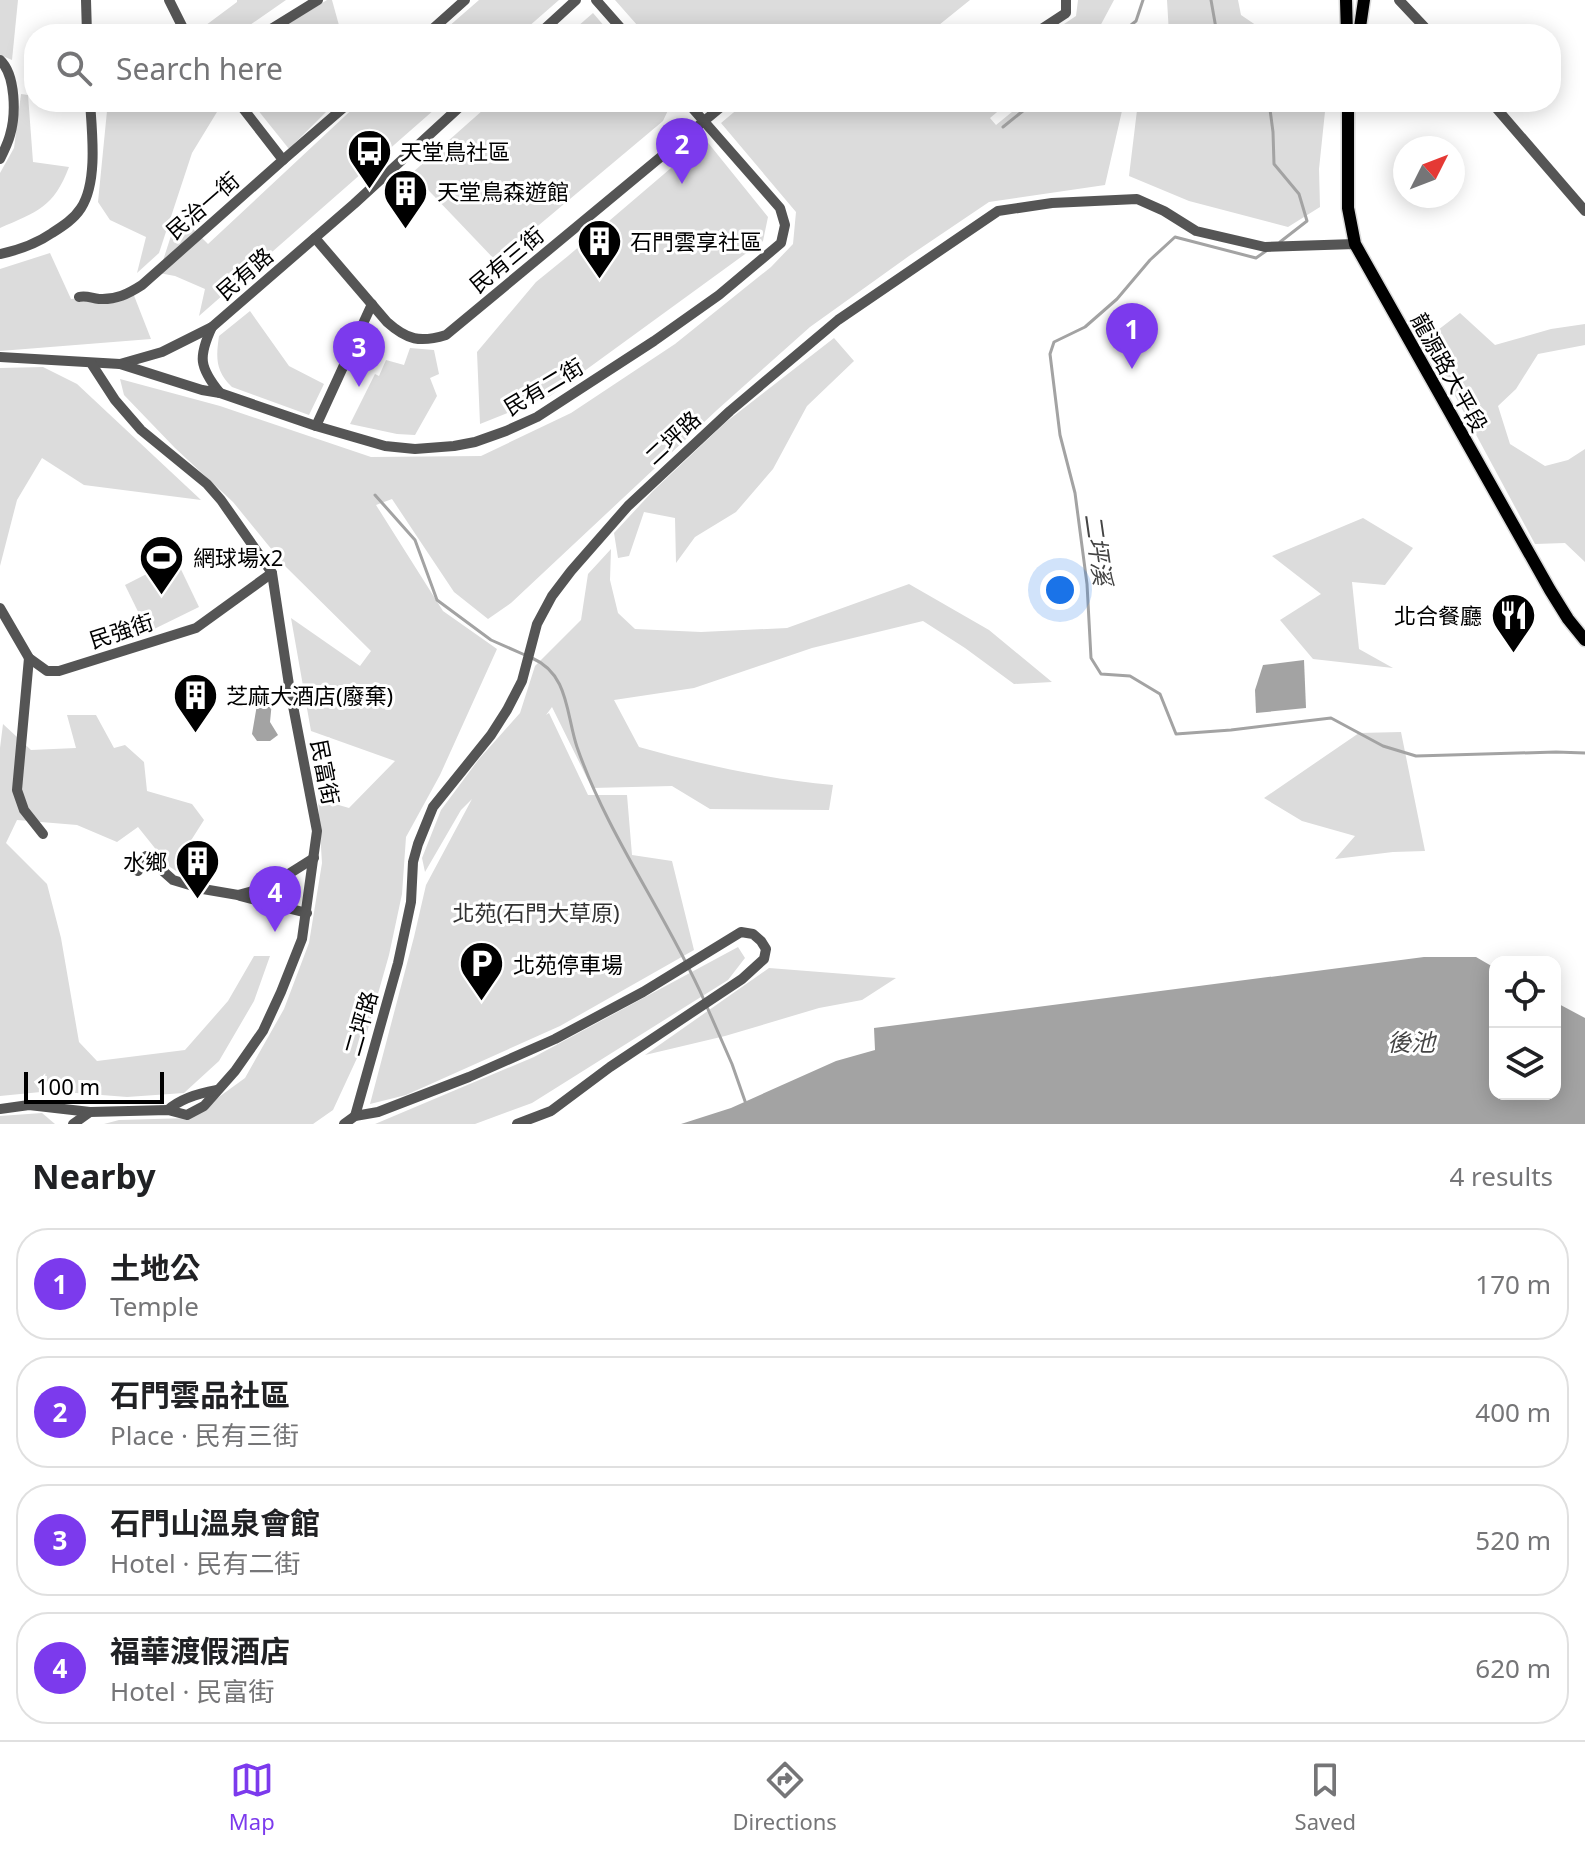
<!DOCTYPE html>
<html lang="en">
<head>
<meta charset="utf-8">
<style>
  body { margin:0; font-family:"Noto Sans","Noto Sans TC",sans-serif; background:#f2f2f2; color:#202124 }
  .controls { position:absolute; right:24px; bottom:24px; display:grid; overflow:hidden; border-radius:16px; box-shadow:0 4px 20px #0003 }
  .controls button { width:72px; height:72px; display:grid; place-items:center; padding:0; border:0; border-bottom:2px solid #e0e0e0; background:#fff; color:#202124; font:40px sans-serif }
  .compass { position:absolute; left:1393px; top:136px; width:72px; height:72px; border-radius:50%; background:#fff; box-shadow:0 4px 20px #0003; rotate:48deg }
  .scale { position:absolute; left:24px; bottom:20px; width:140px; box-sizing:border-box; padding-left:8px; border:4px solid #000; border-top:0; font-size:22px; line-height:28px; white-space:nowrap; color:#000; -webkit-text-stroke:6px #fff; paint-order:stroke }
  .you { position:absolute; left:1060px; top:590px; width:28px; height:28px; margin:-20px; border:6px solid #fff; border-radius:50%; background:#1a73e8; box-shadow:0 0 0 12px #1a73e833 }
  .badge { display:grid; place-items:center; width:52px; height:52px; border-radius:50%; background:#7c3aed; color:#fff; font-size:26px; font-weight:700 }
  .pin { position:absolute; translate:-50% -66px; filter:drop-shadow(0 2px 4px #0008) }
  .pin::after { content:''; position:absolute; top:42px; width:28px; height:24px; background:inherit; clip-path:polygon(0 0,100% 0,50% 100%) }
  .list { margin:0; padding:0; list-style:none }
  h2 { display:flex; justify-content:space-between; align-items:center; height:104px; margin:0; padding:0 32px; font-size:34px }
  h2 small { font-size:26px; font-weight:400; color:#757577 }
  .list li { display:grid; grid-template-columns:52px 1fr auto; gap:24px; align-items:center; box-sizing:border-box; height:112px; margin:0 16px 16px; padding:0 16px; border:2px solid #e0e0e0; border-radius:32px }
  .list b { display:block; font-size:30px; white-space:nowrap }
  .list p { margin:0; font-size:26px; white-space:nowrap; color:#757577 }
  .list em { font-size:26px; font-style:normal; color:#757577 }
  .icon { flex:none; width:44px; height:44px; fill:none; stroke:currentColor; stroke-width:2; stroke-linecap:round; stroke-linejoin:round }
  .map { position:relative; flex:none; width:1585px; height:1124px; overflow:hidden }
  .search { position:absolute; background:#fff; box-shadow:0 4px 20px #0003; left:24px; right:24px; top:24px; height:88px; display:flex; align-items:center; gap:20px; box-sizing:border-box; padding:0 28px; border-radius:32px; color:#757577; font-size:30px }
  .sheet { height:616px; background:#fff }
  nav { display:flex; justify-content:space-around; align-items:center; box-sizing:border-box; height:112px; border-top:2px solid #e0e0e0; background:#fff; font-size:22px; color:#757577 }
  nav a { display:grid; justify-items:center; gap:4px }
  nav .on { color:#7c3aed }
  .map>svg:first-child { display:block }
</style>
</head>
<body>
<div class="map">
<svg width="1585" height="1124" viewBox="0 0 1585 1124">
  <rect width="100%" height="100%" fill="#fff"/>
  <g fill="#dcdcdc">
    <path d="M0,0H18L12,60L0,55Z"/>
    <path d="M237,0H286L237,34H200L198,31L237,2Z"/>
    <path d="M327,0H332L340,29L335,34H272Z"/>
    <path d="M479,0H559L520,34H440Z"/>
    <path d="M615,0H970L934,29L935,34H645Z"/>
    <path d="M1078,0H1114L1098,30L1093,34H1049L1076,16Z"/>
    <path d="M1167,0H1238L1241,15L1269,34H1169Z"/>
    <path d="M593,13L611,34H569Z"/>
    <path d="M21,94L28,95L33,162L69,167C54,207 37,212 0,228V173L14,148Z"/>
    <path d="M160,102H217L220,107L192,153L159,253L137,273L146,237L110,220L98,202L107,111L152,109Z"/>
    <path d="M256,102H319L327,111L289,149L253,104Z"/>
    <path d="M360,102H443L199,316L205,289L175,276L159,273L178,214L208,244Z"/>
    <path d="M492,102H667L670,106L663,121L496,261L412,173Z"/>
    <path d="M746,102H1009L990,118L996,125L1024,102H1124L1105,185L989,202L909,256L810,327L717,410L511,603L488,619L454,592L392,499L376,505L443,611L497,649L440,775L406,837L402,894L389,955L364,1043L333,1110L313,1124H104L119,1120L190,1118L245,1078L284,1009L309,943L322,863L318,799L349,808L395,761L311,731L291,618L360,666L371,651L286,567L233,502L175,448L124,395L120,379L220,406L371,457L481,456L571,413L675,344L771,267L793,244L796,212L721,123Z"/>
    <path d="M1138,102H1326L1319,169L1320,207L1288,227L1189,201L1129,176Z"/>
    <path d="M705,139L768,217L763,241L550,396L480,424L477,352L536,282L568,256Z"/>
    <path d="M50,253L71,299L133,293L151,339L0,351V269Z"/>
    <path d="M250,311L289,366L324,384L309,415L232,387C215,371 216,357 219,336Z"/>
    <path d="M1460,313L1495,345L1551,329L1585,324V345L1538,354L1516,389L1498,406L1510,444L1545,466L1568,460L1585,449V562L1565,543L1535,544L1425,340Z"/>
    <path d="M834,338L854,361L807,406L773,469L736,512L695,537L676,563L675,518L644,512L629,556L618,558L614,533L653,491L726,422Z"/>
    <path d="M410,348L434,350L439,374L430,378L437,396L415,435L397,434L350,424L375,374L379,376L386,360L404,365Z"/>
    <path d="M43,367L77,384L201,500L84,485L42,458L17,500L0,566V368Z"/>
    <path d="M1363,518L1413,548L1385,585L1352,582L1359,649L1393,668L1313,659L1280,620L1321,594L1272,556Z"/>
    <path d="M611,549L610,580L618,613L635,629L701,632L787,628L909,584L989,630L1052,682L1014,684L965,648L923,621L812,648L694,688L614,700L639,747C703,765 767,779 833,785L829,810L710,809L672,786L592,788L552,707L546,715L549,713L588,795H627L632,855L672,861L694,950L560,1026L406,1095L370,1104L414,937L426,885L472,799L461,810L425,872L422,858L441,810L479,759L520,713L535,666L581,620L588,574Z"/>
    <path d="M176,559L199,607L148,632L125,585Z"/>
    <path d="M67,715H96L114,748L125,745L144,762L147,791L192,804L204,820L183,853L207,877L206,882L187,878L170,867L138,827L117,842L77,825L17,820L6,843L47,884L61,938L79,1042L97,1061L185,1050L228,1001L254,956H270L254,1001L219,1061L184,1093L127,1097L51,1091L0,1096V748L3,724L31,750L76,748Z"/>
    <path d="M1401,732L1425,851L1393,852L1335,859L1355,836L1302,821L1264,798L1359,733Z"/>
    <path d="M738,947L745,958L728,980L532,1103L475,1124H375L534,1057Z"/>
    <path d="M769,968L896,978L862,1000L819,1008L725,1036L645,1055Z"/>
    <path d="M42,1113L55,1124H0V1116Z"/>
  </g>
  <g fill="#a3a3a3">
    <path d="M1304,660L1306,708L1256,713L1255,690L1263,665Z"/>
    <path d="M258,699L272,701L270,722L278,735L270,741H257L252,734Z"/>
    <path d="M1424,957H1476L1495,968V1094H1555V1002L1585,1018V1124H681L731,1108L836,1061L875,1050L874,1028Z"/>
  </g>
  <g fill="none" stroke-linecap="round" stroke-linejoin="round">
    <g stroke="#a3a3a3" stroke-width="3">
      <path d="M1211,0L1217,34"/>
      <path d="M1120,34L1136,21L1143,0"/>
      <path d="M1269,102L1273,132L1274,164L1299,194L1307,221L1280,242"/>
      <path d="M1003,127L1034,102"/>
      <path d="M1266,251L1256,258L1175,237L1150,260L1117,299L1085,327L1054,342L1050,354L1060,435L1075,493L1087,584L1091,658L1101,674L1130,676L1160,694L1176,734L1231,730L1331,718L1383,746L1416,756L1556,752L1585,753"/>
      <path d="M375,495L415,540L437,600L491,640L525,655"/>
      <path d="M532,658C569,674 566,714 577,747C608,836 666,914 704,1000"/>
      <path d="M707,1007L732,1064L746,1104"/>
    </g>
    <defs>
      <g id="major">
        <path d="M1346,0L1347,34"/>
        <path d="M1359,34L1364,0"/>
        <path d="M1348,102V208L1355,244L1550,590L1568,619L1585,640"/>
      </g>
    </defs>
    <use href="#major" stroke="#dbdbdb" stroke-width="15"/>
    <g stroke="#555" stroke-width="10">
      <path d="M86,0L87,34"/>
      <path d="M169,0L186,34"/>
      <path d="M596,0L626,34"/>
      <path d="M1399,0L1431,34"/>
      <path d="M263,34L318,0"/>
      <path d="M427,34L465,0"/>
      <path d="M539,34L576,0"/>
      <path d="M1034,34L1066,13V0"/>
      <path d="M0,60C16,75 16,115 10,135C8,143 4,151 0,159"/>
      <path d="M1491,102L1585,211"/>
      <path d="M283,160L350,102"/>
      <path d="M315,238L387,322C407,340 420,343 446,335L727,102"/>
      <path d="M0,254C19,250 36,244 52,233C63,226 74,219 81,208C98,182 92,132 90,102"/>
      <path d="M79,297C86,295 91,298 99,299C116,300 128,294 142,285L283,160L238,102"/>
      <path d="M212,327C198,357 199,367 220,393"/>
      <path d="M0,357L120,364L162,352L212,327L354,204L465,102"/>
      <path d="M120,364L202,390L220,393L316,426L385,446L415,449L454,446L475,442L506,431L537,417L654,341L719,295L781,243L785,225L780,208L687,102"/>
      <path d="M316,426L372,304"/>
      <path d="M0,608L29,658L47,671H59L196,628L272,573"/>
      <path d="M29,658L17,790L24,810L43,834"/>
      <path d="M138,871L146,856L173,880L203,889L238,895L268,887L314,858"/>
      <path d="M240,896L307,913"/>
      <path d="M0,1109L29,1105L90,1112L168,1110L187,1115L204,1106L235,1071L263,1031L281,992L302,939L317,831L289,685L272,573L221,500L207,484L141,430L115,400L91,363"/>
      <path d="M168,1110C181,1098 200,1093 217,1090"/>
      <path d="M355,1116L398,963L411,902L413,862L418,844L433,807L491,735L507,710L522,681L537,624L552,596L571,571L628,506L730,411L838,320L998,211L1052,203L1137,199L1164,211L1196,231L1265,247L1355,244"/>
      <path d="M73,1124L90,1112"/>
      <path d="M344,1124L355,1116L378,1112L469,1077L555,1039L643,992L741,932L753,934L761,941L766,949L764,959L742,979L610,1067L551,1111L517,1124"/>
    </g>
    <use href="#major" stroke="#000" stroke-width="12"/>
  </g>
  <defs>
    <symbol id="bus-pin" viewBox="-11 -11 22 30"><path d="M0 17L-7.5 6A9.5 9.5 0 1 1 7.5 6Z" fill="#000" stroke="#fff"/><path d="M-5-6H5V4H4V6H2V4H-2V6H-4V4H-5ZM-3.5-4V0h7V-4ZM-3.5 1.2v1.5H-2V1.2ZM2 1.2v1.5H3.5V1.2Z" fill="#fff"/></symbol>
    <symbol id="building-pin" viewBox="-11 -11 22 30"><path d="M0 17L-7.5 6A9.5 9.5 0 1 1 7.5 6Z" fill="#000" stroke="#fff"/><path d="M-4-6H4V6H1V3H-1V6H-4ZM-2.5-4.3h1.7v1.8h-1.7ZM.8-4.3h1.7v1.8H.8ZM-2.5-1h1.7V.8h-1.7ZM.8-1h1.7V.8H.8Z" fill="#fff"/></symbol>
    <symbol id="stadium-pin" viewBox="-11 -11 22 30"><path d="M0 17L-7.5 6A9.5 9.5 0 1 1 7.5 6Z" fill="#000" stroke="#fff"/><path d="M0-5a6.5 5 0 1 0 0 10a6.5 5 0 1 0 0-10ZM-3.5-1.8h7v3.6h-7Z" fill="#fff"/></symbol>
    <symbol id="restaurant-pin" viewBox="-11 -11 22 30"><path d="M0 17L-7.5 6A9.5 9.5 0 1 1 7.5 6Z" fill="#000" stroke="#fff"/><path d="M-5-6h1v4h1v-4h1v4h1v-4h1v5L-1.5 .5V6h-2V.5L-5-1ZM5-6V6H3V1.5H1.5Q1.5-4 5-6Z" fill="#fff"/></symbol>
    <symbol id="parking-pin" viewBox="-11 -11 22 30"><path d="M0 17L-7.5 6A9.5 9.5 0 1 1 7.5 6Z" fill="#000" stroke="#fff"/><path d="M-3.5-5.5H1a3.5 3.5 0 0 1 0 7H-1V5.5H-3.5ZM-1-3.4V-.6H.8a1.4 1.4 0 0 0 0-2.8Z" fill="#fff"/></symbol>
  </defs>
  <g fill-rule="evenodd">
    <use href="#bus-pin" x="344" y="126" width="51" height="69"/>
    <use href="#building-pin" x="380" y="166" width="51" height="69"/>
    <use href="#building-pin" x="574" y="216" width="51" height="69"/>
    <use href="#stadium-pin" x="136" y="532" width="51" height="69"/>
    <use href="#restaurant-pin" x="1488" y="590" width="51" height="69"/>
    <use href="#building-pin" x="170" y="670" width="51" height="69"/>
    <use href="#building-pin" x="172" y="836" width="51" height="69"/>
    <use href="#parking-pin" x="456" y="938" width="51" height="69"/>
  </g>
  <g text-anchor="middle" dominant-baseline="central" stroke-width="6" stroke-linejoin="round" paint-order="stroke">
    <g font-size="22" fill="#000" stroke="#fff" text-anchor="start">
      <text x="400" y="151">天堂鳥社區</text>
      <text x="437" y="191">天堂鳥森遊館</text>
      <text x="630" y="241">石門雲享社區</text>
      <text x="193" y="557">網球場x2</text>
      <text x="1482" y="615" text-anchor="end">北合餐廳</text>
      <text x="226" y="695">芝麻大酒店(廢棄)</text>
      <text x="167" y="861" text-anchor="end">水鄉</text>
      <text x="513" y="964">北苑停車場</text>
    </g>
    <g font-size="22" fill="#000" stroke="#fff">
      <text transform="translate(202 205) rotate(-41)">民治一街</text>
      <text transform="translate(506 259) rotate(-40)">民有三街</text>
      <text transform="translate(244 273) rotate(-41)">民有路</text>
      <text transform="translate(1450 372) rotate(61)">龍源路大平段</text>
      <text transform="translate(543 386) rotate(-31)">民有二街</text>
      <text transform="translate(672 437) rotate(-43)">二坪路</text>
      <text transform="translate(121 630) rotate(-18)">民強街</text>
      <text transform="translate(326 772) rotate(79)">民富街</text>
      <text transform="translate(360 1023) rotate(-74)">二坪路</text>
    </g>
    <g font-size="22" fill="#333" stroke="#fff">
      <text x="536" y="912">北苑(石門大草原)</text>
    </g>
    <g font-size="24" font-style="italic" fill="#444" stroke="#fff">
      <text transform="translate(1099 549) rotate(82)">二坪溪</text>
      <text x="1411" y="1041">後池</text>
    </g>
  </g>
</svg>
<div class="controls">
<button><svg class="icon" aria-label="locate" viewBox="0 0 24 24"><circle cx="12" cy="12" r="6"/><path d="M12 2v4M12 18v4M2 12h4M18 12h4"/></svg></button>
<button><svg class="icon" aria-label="layers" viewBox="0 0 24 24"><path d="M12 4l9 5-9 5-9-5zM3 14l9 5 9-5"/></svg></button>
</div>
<svg class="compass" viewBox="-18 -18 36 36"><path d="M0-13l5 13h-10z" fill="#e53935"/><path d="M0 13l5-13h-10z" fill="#757577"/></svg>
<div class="scale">100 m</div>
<div class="you"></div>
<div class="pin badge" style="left:1132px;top:369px">1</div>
<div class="pin badge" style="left:682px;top:184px">2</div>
<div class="pin badge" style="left:359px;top:387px">3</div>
<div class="pin badge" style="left:275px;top:932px">4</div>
<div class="search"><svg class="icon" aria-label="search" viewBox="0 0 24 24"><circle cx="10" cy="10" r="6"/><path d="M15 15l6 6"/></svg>Search here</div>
</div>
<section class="sheet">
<h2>Nearby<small>4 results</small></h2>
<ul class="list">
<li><span class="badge">1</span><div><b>土地公</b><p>Temple</p></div><em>170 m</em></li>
<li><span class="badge">2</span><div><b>石門雲品社區</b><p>Place · 民有三街</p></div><em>400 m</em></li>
<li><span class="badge">3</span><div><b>石門山溫泉會館</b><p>Hotel · 民有二街</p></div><em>520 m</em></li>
<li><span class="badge">4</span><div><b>福華渡假酒店</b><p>Hotel · 民富街</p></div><em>620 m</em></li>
</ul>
</section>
<nav>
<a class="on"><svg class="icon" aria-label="map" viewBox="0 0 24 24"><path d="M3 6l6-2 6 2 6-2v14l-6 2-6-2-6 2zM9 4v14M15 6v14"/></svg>Map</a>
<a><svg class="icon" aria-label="directions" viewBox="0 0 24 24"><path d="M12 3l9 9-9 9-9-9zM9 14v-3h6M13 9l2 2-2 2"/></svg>Directions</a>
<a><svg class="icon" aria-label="saved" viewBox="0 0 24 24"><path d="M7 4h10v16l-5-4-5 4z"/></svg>Saved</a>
</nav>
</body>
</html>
